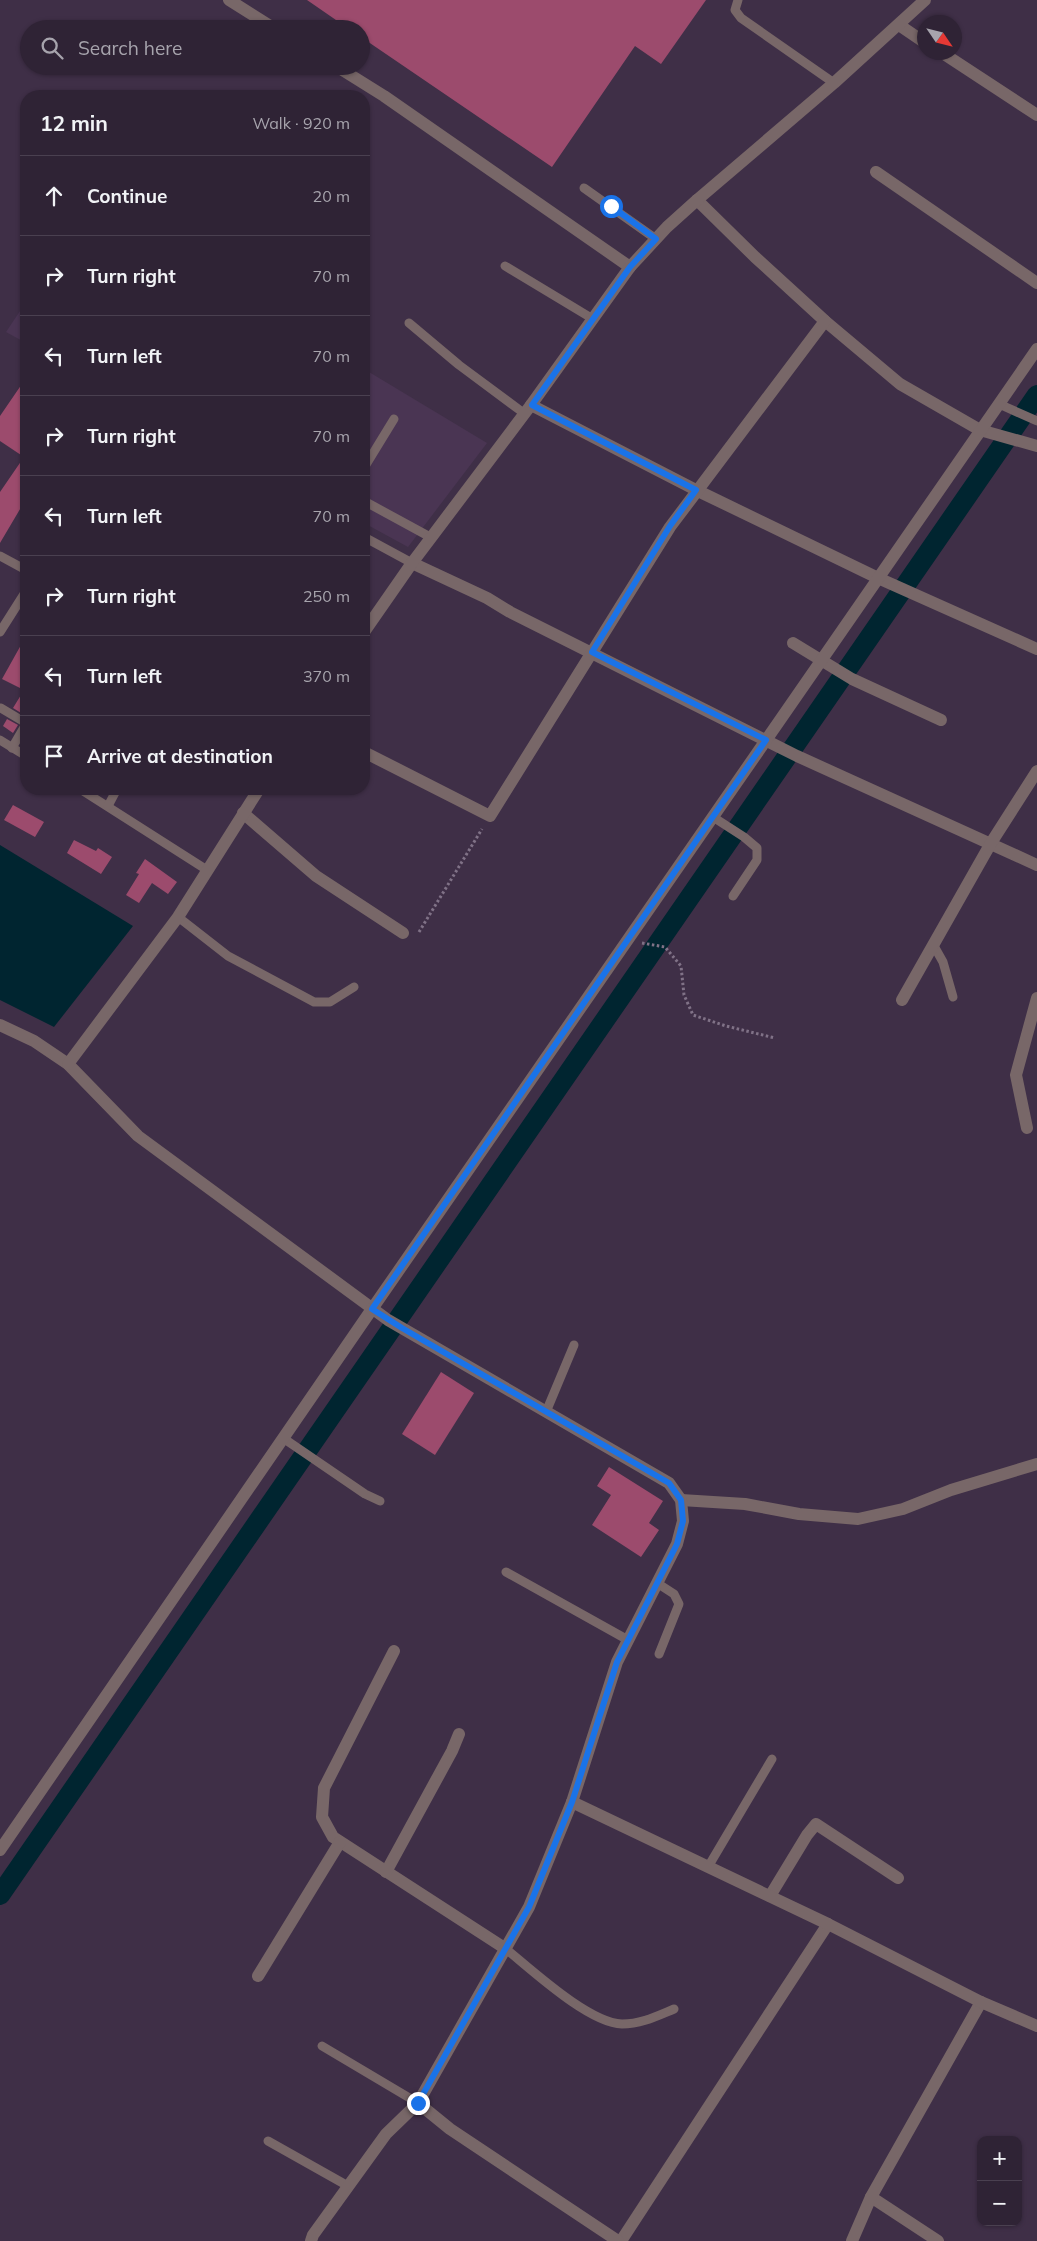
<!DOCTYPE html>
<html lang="en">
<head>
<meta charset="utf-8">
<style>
  body { margin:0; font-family:Mulish,sans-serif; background:#3b2f41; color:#f1f3f6 }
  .controls { position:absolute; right:15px; bottom:15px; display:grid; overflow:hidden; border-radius:10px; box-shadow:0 1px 4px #0004 }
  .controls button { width:45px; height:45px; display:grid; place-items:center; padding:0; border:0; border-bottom:1px solid #4a4050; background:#2f2335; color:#f1f3f6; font:25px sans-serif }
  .compass { position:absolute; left:917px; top:15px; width:45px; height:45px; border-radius:50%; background:#2f2335; box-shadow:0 1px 4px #0004; rotate:125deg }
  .stop { position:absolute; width:15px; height:15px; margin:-11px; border:4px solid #1a73e8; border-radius:50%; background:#fff }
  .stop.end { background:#1a73e8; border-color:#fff; box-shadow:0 1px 5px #0008 }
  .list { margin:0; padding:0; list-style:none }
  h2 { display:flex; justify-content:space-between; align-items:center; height:65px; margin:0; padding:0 20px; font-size:21px }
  h2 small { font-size:16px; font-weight:400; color:#a7a4ad }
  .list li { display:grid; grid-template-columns:32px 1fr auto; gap:15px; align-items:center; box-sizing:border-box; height:80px; padding:0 20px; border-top:1px solid #4a4050 }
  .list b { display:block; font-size:19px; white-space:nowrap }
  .list em { font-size:16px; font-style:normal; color:#a7a4ad }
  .icon { flex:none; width:28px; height:28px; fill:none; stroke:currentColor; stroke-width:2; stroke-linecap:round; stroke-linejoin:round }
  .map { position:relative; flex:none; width:1037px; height:2241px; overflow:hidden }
  .search { position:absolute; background:#2f2335; box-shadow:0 1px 4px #0004; left:20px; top:20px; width:350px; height:55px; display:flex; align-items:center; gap:12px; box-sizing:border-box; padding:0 18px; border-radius:28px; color:#a7a4ad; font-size:19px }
  .panel { position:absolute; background:#2f2335; box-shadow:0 1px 4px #0004; left:20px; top:90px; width:350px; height:705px; border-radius:20px }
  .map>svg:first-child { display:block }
</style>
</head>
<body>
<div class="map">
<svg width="1037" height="2241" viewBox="0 0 1037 2241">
  <rect width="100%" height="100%" fill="#3f2f47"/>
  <g fill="#4a3553">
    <path d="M26,302V343L6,332Z"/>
    <path d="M364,369L487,443L408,547L364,523Z"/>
  </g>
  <path fill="#002530" d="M0,845L133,926L54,1027L0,1000Z"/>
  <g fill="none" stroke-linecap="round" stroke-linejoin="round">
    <path stroke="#002530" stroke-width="20" d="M0,1895L1037,395"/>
  </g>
  <g fill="#9c4b6d">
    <path d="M307,0H706L661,64L635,46L552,167L361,37V29H349Z"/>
    <path d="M26,378V499L0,543V492L24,457L0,441V416Z"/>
    <path d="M26,636V716L13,708L24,690L2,679Z"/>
    <path d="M7,719L18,725L13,733L3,726Z"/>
    <path d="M13,805L44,822L35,837L4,820Z"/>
    <path d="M74,840L96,851L98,848L112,857L101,874L67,853Z"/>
    <path d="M145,859L177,882L168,894L152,883L139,903L126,895L139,874L136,873Z"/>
    <path d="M441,1372L474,1393L435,1455L402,1434Z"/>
    <path d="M609,1467L663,1501L649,1523L659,1530L641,1557L592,1525L611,1495L597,1486Z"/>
  </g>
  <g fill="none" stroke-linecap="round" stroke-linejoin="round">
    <g stroke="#807287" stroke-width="3" stroke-dasharray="2.5 2.5" stroke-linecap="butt">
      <path d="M419,932L482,829"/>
      <path d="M642,943L665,947L681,966L684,995L693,1015L726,1026L775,1038"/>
    </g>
    <g stroke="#786768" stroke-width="9">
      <path d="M738,0L735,10L741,18L834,83"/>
      <path d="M584,188L656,239"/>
      <path d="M505,266L593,319"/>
      <path d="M409,323L459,365L525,414"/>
      <path d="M999,404L1037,421"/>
      <path d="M364,468L394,419"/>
      <path d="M364,501L432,538"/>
      <path d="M364,537L412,563"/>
      <path d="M0,556L26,570"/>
      <path d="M0,632L26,591"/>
      <path d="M1,708L26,723"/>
      <path d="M0,740L26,756"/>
      <path d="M12,748L26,724"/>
      <path d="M80,789L207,870"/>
      <path d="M108,806L117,789"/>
      <path d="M713,817L744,837L757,848V860L733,896"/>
      <path d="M178,917L228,956L314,1002H330L354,987"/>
      <path d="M934,946L943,962L953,997"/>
      <path d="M546,1412L574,1345"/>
      <path d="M283,1438L365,1494L380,1501"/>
      <path d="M506,1572L628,1640"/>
      <path d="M657,1583L674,1594L679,1604L659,1654"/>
      <path d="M708,1867L772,1759"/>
      <path d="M506,1949C533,1971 589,2023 622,2024C641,2024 657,2016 674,2009"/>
      <path d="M322,2046L418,2103"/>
      <path d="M268,2141L348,2186"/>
    </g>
    <g stroke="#786768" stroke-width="12">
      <path d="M229,0L275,29"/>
      <path d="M899,25L924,42"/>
      <path d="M941,52L1037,115"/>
      <path d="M336,66L384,96L630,267"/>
      <path d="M876,172L1037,283"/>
      <path d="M697,200L755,257L825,321L900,384L980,430L1037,446"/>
      <path d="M531,405L696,490L878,578L1037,649"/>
      <path d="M412,563L487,598L510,612L797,756L1037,865"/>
      <path d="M793,643L852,679L941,720"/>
      <path d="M364,752L490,816L670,527L825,321"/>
      <path d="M243,813L316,876L403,933"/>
      <path d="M902,1000L991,843L1037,771"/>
      <path d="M1027,1128L1016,1075L1037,998"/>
      <path d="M372,1309L1037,349"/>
      <path d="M681,1500L745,1504L799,1514L858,1519L903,1509L951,1490L1037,1464"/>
      <path d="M394,1651L324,1788L322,1817L333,1837L506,1949"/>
      <path d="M386,1872L452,1751L459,1734"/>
      <path d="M770,1896L807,1835L816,1824L898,1878"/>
      <path d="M258,1976L340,1842"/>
      <path d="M871,2197L938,2241"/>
      <path d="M311,2241L313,2235L386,2134L418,2103"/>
      <path d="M621,2241L828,1924"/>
      <path d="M852,2241L871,2197L981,2002"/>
    </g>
    <g stroke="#786768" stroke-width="12">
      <path d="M364,632L412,563L531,405L630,267L667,227L697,200L834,83L925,0"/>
      <path d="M0,1025L34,1041L68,1064L138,1136L388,1320L669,1483L681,1500L683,1521L677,1544L617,1662L572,1802L529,1907L418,2103L450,2129L618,2241"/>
      <path d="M68,1064L178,917L259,789"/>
      <path d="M572,1802L828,1924L981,2002L1037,2026"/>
      <path d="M0,1850L372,1309"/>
    </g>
  </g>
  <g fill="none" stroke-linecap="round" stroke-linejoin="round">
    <path stroke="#1a73e8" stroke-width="6" d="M418,2103L529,1907L572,1802L617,1662L677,1544L683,1521L681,1500L669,1483L402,1328L372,1309L766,740L592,652L670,526L696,490L532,405L630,267L656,239L611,206"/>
  </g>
</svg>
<div class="controls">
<button>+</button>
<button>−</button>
</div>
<svg class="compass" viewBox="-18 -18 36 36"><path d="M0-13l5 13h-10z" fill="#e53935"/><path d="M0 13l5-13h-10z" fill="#a7a4ad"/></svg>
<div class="stop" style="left:611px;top:206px"></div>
<div class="stop end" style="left:418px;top:2103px"></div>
<div class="search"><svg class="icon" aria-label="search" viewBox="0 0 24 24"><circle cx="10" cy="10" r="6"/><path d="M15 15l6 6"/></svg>Search here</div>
<section class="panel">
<h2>12 min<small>Walk · 920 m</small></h2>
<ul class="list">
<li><svg class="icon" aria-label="ahead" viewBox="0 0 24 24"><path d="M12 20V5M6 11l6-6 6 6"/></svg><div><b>Continue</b></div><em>20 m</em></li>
<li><svg class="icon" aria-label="right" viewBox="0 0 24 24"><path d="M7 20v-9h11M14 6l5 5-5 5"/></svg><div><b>Turn right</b></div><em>70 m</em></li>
<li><svg class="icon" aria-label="left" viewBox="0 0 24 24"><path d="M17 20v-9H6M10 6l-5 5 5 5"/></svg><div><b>Turn left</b></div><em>70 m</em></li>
<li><svg class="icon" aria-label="right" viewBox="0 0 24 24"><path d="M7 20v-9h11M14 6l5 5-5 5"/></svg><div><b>Turn right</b></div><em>70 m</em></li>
<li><svg class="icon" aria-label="left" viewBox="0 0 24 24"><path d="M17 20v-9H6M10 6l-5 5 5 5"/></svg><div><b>Turn left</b></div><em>70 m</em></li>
<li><svg class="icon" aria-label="right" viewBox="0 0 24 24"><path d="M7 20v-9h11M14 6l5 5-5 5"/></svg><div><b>Turn right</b></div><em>250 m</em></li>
<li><svg class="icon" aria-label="left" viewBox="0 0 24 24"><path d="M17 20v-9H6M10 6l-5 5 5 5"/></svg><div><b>Turn left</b></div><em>370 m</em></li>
<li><svg class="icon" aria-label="arrive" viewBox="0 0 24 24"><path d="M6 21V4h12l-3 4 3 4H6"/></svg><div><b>Arrive at destination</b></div></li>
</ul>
</section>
</div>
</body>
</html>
